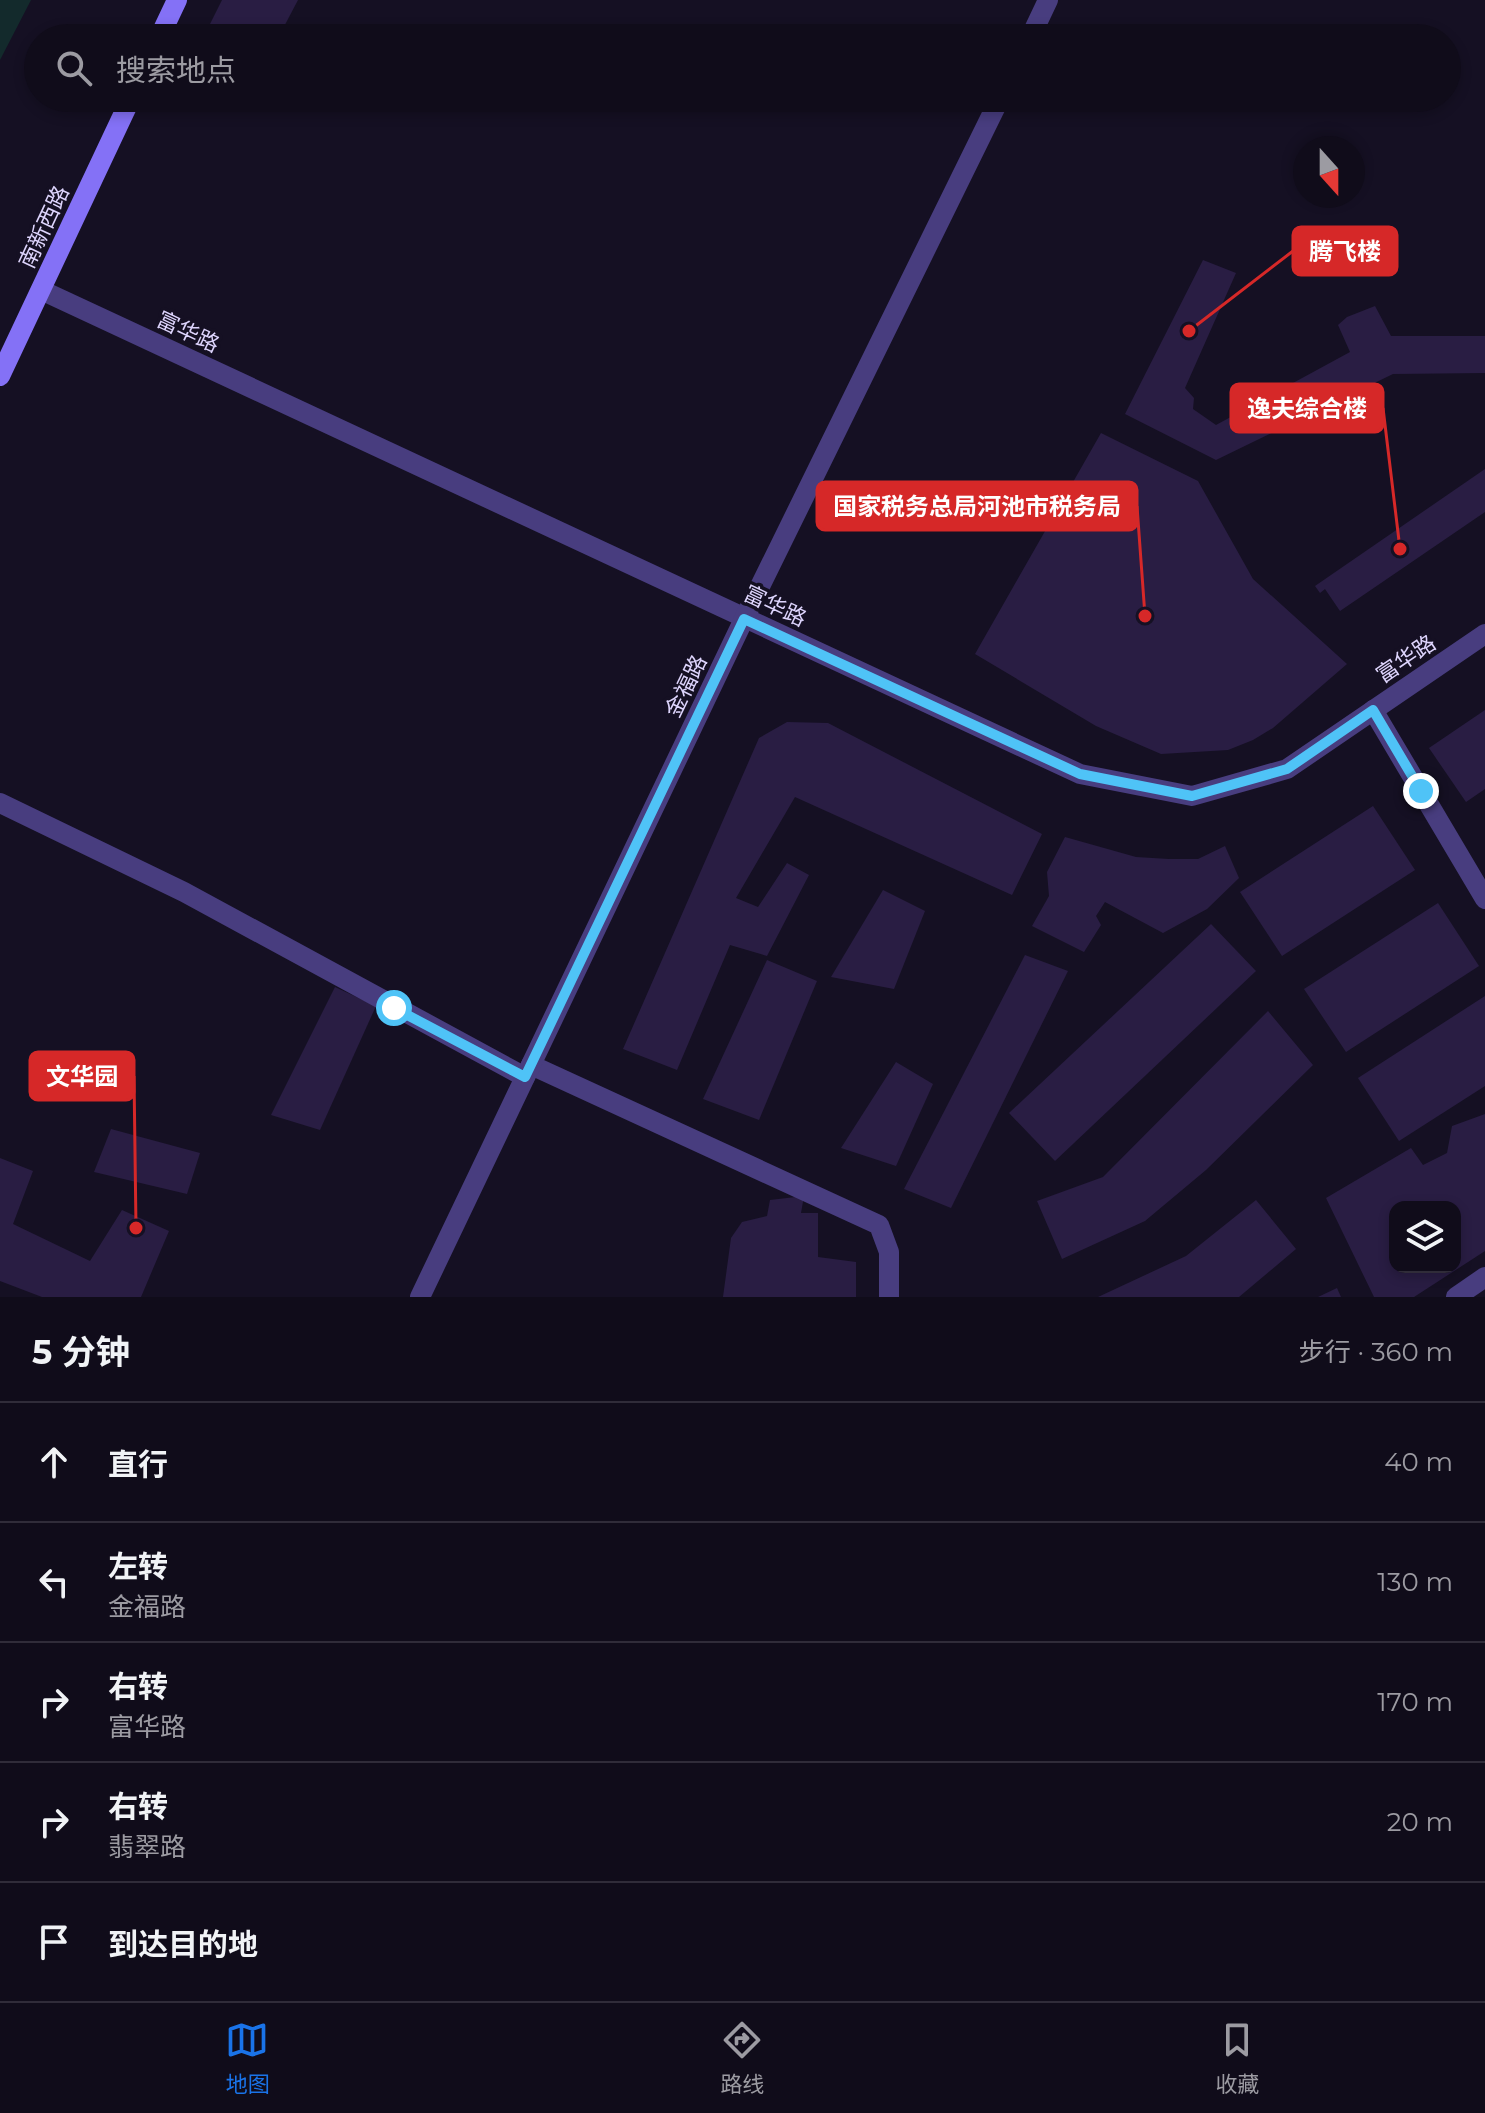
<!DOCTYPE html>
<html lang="zh">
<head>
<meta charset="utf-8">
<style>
  body { margin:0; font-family:Montserrat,"Noto Sans SC",sans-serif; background:#191523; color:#f1f3f6 }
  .controls { position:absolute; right:24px; bottom:24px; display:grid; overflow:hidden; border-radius:16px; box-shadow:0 4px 12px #0003 }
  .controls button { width:72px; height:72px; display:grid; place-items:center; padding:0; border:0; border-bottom:2px solid #302c39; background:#100c1a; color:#f1f3f6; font:40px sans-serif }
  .compass { position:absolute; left:1293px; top:136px; width:72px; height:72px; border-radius:50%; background:#100c1a; box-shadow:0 4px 12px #0003; rotate:159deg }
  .stop { position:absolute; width:24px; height:24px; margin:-18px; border:6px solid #4fc3f7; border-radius:50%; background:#fff }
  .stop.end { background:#4fc3f7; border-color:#fff; box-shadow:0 2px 8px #0008 }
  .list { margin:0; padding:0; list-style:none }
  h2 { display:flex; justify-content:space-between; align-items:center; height:104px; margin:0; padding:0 32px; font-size:34px }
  h2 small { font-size:26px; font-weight:400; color:#9c9ba2 }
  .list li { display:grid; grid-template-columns:52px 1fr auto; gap:24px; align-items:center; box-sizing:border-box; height:120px; padding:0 32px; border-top:2px solid #302c39 }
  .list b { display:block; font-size:30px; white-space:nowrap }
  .list p { margin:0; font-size:26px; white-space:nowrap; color:#9c9ba2 }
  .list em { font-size:26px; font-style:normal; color:#9c9ba2 }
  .icon { flex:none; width:44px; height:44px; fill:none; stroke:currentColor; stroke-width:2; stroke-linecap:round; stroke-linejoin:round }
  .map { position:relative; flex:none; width:1485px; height:1297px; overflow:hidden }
  .search { position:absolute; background:#100c1a; box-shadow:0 4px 12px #0003; left:24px; right:24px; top:24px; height:88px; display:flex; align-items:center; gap:20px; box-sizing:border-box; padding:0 28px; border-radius:44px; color:#9c9ba2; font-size:30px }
  .sheet { height:704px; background:#100c1a }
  nav { display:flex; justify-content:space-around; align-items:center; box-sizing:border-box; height:112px; border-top:2px solid #302c39; background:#100c1a; font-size:22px; color:#9c9ba2 }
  nav a { display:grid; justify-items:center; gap:4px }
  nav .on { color:#1a73e8 }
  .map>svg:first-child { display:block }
</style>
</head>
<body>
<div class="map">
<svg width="1485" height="1297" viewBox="0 0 1485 1297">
  <rect width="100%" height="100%" fill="#151023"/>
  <path fill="#132a2c" d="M0,0H31L0,60Z"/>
  <g fill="#291d43" fill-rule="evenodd">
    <path d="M222,0H298L278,38H203Z"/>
    <path d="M1203,260L1236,273L1185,388L1194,398L1193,409L1216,425L1350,352L1338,325L1347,317L1375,306L1391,336H1485V373L1393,374L1216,460L1125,414Z"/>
    <path d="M1101,433L1198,481L1253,579L1347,664L1273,728L1253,740L1228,750L1161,754L1096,726L975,654Z"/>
    <path d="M1485,469V512L1340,611L1325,589L1320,593L1315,586Z"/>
    <path d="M1485,710V789L1466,802L1429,748Z"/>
    <path d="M787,722L828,723L1042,834L1012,895L795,797L736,898L758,907L787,863L809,875L767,956L730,945L677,1070L623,1049L759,738Z"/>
    <path d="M1373,806L1415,870L1282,956L1240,892Z"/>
    <path d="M1065,837L1136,857L1169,859H1198L1225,846L1239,878L1207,909L1163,933L1105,902L1096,916L1101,925L1084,952L1032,926L1049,896L1047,872Z"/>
    <path d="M883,890L925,911L894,989L831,977Z"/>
    <path d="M1438,903L1479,966L1346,1052L1304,989Z"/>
    <path d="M1211,924L1256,971L1055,1161L1009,1113Z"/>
    <path d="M1025,955L1068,971L951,1208L904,1189Z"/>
    <path d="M767,960L817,981L759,1120L703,1099Z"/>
    <path d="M335,987L376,1006L320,1130L271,1115Z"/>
    <path d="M1485,996V1086L1399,1141L1358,1078Z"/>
    <path d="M1268,1011L1313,1065L1206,1170L1145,1221L1062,1259L1037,1201L1103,1177Z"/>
    <path d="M896,1062L933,1084L896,1166L841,1148Z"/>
    <path d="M1485,1114V1251L1414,1297H1374L1326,1198L1411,1148L1423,1165L1447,1153L1452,1126ZM1395,1207H1455V1267H1395Z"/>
    <path d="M111,1129L200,1153L187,1194L94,1172Z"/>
    <path d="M0,1158L33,1171L13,1224L90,1261L122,1210L169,1231L141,1297H42L0,1281Z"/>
    <path d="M804,1196L801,1213H818V1257L856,1262V1297H723L731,1238L742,1222L767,1216L770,1200Z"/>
    <path d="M1256,1200L1296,1249L1239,1297H1098L1186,1256Z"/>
    <path d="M1337,1288L1341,1297H1318Z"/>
  </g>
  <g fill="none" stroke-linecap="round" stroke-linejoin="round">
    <g stroke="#483d7f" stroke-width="20">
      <path d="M1373,710L1485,899"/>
      <path d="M0,803L184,892L525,1077"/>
      <path d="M531,1065L879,1225L889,1252V1297"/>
      <path d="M1456,1297L1485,1277"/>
    </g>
    <g stroke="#483d7f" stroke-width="20">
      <path d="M1030,38L1048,0"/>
      <path d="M41,290L1080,774L1192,796L1287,769L1485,634"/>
      <path d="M420,1297L744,619L1000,98"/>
    </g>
    <g stroke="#8471f6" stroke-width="20">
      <path d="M159,38L177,0"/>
      <path d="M0,376L131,98"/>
    </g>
  </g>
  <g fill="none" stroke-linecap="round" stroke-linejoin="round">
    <path stroke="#4fc3f7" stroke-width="10" d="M394,1008L525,1077L744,619L1080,774L1192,796L1287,769L1373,710L1421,791"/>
  </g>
  <g text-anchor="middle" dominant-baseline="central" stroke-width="7" stroke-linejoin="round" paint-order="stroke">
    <g font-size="22" fill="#ddd4fc" stroke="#151023">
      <text transform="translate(44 227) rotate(-65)">南新西路</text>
      <text transform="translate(188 332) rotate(25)">富华路</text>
      <text transform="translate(775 606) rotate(25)">富华路</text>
      <text transform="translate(1406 659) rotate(-34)">富华路</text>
      <text transform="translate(686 686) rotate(-64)">金福路</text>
    </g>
  </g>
  <path fill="none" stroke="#d62828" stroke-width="3" d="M1189 331L1293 251M1400 549L1383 408M1145 616L1137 506M136 1228L134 1076"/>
  <g fill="#d62828" stroke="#151023" stroke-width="3">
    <circle cx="1189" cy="331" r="8"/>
    <circle cx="1400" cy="549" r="8"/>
    <circle cx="1145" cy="616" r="8"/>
    <circle cx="136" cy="1228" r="8"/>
  </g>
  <g fill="#d62828" stroke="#d62828" stroke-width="3">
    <rect x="1293" y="227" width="104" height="48" rx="8"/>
    <rect x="1231" y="384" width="152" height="48" rx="8"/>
    <rect x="817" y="482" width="320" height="48" rx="8"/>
    <rect x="30" y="1052" width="104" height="48" rx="8"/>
  </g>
  <g font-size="24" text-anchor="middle" font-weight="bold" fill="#fff">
    <text x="1345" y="260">腾飞楼</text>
    <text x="1307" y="417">逸夫综合楼</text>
    <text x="977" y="515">国家税务总局河池市税务局</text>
    <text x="82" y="1085">文华园</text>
  </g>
</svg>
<div class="controls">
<button><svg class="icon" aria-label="layers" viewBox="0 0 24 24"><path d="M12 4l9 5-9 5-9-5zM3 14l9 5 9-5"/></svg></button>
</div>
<svg class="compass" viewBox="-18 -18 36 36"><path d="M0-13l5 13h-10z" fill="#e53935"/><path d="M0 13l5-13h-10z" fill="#9c9ba2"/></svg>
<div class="stop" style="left:394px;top:1008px"></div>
<div class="stop end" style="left:1421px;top:791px"></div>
<div class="search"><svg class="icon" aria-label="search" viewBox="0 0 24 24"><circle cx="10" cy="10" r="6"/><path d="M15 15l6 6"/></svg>搜索地点</div>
</div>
<section class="sheet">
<h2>5 分钟<small>步行 · 360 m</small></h2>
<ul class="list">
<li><svg class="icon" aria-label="ahead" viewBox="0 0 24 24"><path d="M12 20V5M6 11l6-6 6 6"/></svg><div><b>直行</b></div><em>40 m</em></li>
<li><svg class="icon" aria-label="left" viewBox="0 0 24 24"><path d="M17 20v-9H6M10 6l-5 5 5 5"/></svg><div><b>左转</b><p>金福路</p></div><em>130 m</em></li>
<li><svg class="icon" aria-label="right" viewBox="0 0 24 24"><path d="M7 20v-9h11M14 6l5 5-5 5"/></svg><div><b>右转</b><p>富华路</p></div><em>170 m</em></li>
<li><svg class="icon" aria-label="right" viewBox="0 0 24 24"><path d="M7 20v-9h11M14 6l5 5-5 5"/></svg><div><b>右转</b><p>翡翠路</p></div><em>20 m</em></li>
<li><svg class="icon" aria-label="arrive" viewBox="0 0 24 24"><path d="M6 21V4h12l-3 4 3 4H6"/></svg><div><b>到达目的地</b></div></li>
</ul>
</section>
<nav>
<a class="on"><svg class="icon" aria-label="map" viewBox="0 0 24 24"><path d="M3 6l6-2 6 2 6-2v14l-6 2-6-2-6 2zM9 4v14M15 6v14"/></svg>地图</a>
<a><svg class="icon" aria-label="directions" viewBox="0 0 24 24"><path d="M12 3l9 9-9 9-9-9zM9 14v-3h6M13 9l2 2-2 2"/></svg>路线</a>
<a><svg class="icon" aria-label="saved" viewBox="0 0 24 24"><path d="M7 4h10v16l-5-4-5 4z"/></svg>收藏</a>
</nav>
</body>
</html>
